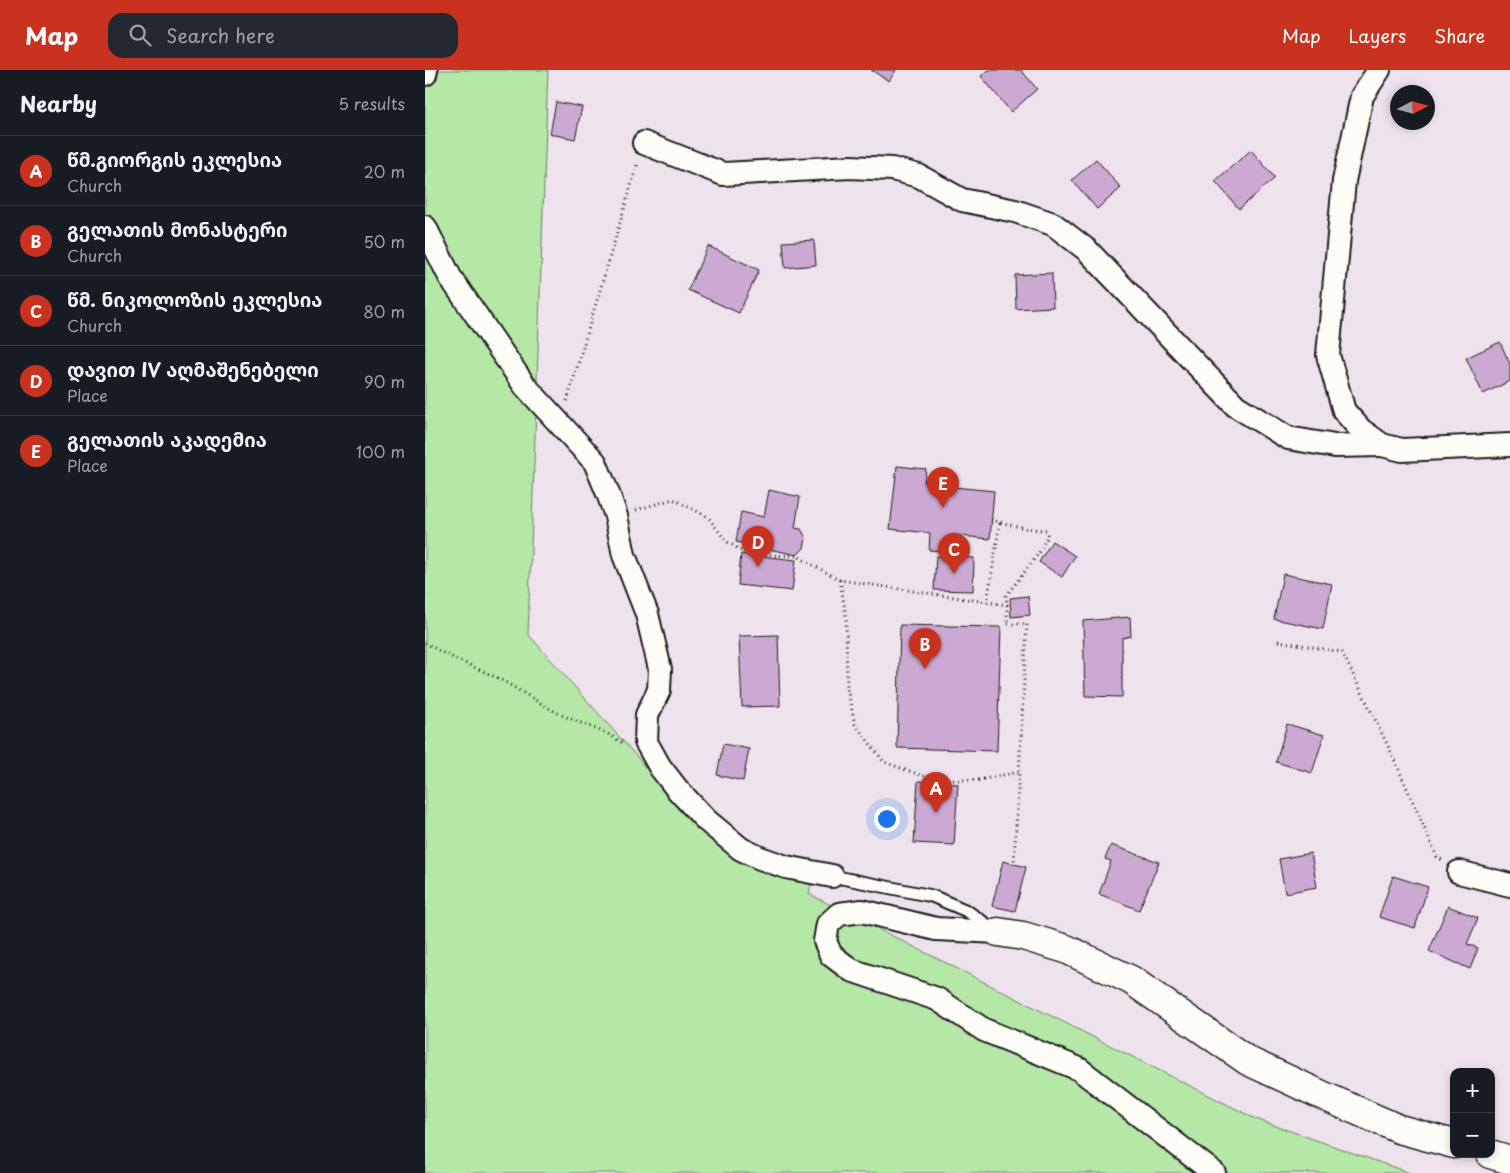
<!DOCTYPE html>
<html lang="en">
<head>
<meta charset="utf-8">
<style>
  body { margin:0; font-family:"Playpen Sans","Noto Sans Georgian",sans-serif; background:#242831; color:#f1f3f6 }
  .controls { position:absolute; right:15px; bottom:15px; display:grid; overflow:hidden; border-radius:10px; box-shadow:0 2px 8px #0003 }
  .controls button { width:45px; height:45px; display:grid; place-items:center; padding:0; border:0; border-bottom:1px solid #363941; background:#171b24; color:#f1f3f6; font:25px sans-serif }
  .compass { position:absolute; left:965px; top:15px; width:45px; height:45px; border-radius:50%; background:#171b24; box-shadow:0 2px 8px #0003; rotate:84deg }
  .you { position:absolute; left:461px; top:748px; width:18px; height:18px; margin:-12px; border:4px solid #fff; border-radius:50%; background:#1a73e8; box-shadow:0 0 0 8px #1a73e833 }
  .badge { display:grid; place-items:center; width:32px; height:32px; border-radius:50%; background:#c8321e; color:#fff; font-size:16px; font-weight:700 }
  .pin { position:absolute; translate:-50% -41px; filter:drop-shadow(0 1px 2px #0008) }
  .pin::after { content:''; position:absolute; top:26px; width:18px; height:15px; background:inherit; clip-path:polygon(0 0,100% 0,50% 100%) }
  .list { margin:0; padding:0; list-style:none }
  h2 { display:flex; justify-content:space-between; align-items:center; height:65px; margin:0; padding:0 20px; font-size:21px }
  h2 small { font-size:16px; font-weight:400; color:#9ea1a6 }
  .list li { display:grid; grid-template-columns:32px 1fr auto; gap:15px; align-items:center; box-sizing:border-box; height:70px; padding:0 20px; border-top:1px solid #363941 }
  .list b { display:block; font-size:19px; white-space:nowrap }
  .list p { margin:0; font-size:16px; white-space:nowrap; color:#9ea1a6 }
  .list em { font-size:16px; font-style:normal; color:#9ea1a6 }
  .icon { flex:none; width:28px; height:28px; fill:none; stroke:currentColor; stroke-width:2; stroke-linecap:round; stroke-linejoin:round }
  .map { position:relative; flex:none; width:1085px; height:1103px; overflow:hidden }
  header { display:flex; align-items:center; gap:30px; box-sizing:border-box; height:70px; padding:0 25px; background:#c8321e; color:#fff }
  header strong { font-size:24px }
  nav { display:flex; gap:28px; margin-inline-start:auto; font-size:18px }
  .search { width:350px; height:45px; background:#242831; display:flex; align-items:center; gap:12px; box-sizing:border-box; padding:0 18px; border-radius:15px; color:#9ea1a6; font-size:19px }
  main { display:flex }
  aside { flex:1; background:#171b24 }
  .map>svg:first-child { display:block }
</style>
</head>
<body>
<header>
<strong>Map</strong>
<div class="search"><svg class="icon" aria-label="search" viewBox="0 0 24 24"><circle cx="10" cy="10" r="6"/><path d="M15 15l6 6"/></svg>Search here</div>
<nav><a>Map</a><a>Layers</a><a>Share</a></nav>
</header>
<main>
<aside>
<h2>Nearby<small>5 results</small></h2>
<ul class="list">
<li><span class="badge">A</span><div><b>წმ.გიორგის ეკლესია</b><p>Church</p></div><em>20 m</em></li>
<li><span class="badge">B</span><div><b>გელათის მონასტერი</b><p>Church</p></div><em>50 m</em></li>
<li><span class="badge">C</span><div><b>წმ. ნიკოლოზის ეკლესია</b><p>Church</p></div><em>80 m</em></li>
<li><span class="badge">D</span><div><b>დავით IV აღმაშენებელი</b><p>Place</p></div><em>90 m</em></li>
<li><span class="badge">E</span><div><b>გელათის აკადემია</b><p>Place</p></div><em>100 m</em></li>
</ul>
</aside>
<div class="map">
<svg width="1085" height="1103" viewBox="0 0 1085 1103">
  <rect width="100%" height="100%" fill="#eee3ec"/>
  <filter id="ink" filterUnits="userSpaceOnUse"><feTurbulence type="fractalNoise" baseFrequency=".02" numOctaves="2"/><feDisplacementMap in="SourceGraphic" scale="10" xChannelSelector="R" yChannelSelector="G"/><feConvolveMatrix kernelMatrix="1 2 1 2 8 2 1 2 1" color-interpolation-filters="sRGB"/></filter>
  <g filter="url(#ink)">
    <path fill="#b5e7a7" stroke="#688262" d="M0,0H123L103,564L213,688L230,710L322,791L386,814L384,824L831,1049L985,1103H0Z"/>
    <g fill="#cca9d3" stroke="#1c1c1c">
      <path d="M446,0H471L464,11Z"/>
      <path d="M564,0H596L612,19L586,42L556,6Z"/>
      <path d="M131,32L157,37L150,69L125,64Z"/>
      <path d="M826,80L850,108L814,139L790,111Z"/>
      <path d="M671,89L696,118L672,139L647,110Z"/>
      <path d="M389,170L391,195L360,198L358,172Z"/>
      <path d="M283,176L334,200L314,243L263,220Z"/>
      <path d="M627,203L628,237L591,239L590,205Z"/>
      <path d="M1075,272L1085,294V311L1058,324L1041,288Z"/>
      <path d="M472,396L501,399L499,414L569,421L565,469L527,465L526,482L514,481L504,480L505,463L465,459Z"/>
      <path d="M344,420L375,427L370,458L376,459L381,468L379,478L372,485L311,472L316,442L339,447Z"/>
      <path d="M627,471L650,486L637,507L614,492Z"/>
      <path d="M316,484L371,490L367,521L313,515Z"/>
      <path d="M511,486L549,488L548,521L509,520Z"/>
      <path d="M858,504L907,514L898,559L849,549Z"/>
      <path d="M603,526L605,545L586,547L585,528Z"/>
      <path d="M705,547L706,566L697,568V627L660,626L658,551Z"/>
      <path d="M475,555L576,557L572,681L472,678Z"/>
      <path d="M353,565L355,636L317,637L314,566Z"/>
      <path d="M862,654L899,665L887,703L851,692Z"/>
      <path d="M298,674L324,679L318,711L292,705Z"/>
      <path d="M493,711L533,714L529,775L489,773Z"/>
      <path d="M686,775L734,792L714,840L674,824L686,791L680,789Z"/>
      <path d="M886,783L892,817L860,823L854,789Z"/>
      <path d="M578,791L601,797L590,841L567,836Z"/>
      <path d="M968,806L1003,817L990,858L954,847Z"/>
      <path d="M1023,836L1053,848L1042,874L1053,878L1045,899L1004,881Z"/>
    </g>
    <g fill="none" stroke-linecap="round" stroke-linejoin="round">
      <defs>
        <path id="service" d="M407,806L507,826L542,841L568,859"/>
        <g id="minor">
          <path d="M954,0L937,26L919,111L903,285L919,341L936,360L957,375L977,380L1085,375"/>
          <path d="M0,4L1,0"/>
          <path d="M219,73L298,104L425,97L467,99L494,106L537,130L590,141L628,154L662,180L811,336L863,368L910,376L957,375"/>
          <path d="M0,157L25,207L100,316L170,392L184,426L191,446L199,485L222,544L235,599L234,620L222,645L221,672L235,697L252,719L281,750L316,779L335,788L361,797L407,806"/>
          <path d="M1034,802L1085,815"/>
          <path d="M573,862L511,859L437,841L414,844L403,854L400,871L406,885L426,900L512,929L559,960L654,999L789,1103"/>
        </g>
        <g id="tertiary">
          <path d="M573,862L598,866L641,879L706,910L823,991L901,1027L974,1059L1029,1074"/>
          <path d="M1065,1084L1085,1090"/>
        </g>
      </defs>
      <use href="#service" stroke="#1c1c1c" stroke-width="15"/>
      <use href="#minor" stroke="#1c1c1c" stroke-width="26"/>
      <use href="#tertiary" stroke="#1c1c1c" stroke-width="31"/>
      <g stroke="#1c1c1c" stroke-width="3" stroke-dasharray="1 4" stroke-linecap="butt">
        <path d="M142,331L213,92"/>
        <path d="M211,440L248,429L283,447L301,471L317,481L343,485L372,486L415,510L582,535V554H602L589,794"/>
        <path d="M566,450L604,459L621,460L623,466L614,483L581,526L582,535"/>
        <path d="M415,510L421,546L422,618L430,654L459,692L495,705L523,710H554L594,702"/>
        <path d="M562,533L575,452"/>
        <path d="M853,571L917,582L967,684L1012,787L1017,790"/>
        <path d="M0,573L20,584L73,608L134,644L183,664L199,674"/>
      </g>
      <use href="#service" stroke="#fdfcf7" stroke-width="11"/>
      <use href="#minor" stroke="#fdfcf7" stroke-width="22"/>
      <use href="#tertiary" stroke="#fdfcf7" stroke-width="28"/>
    </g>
  </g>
</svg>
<div class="controls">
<button>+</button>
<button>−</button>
</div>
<svg class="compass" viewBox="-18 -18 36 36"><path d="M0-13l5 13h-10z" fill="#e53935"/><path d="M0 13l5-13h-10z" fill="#9ea1a6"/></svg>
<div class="you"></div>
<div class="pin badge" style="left:511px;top:743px">A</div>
<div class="pin badge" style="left:500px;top:599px">B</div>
<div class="pin badge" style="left:529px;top:504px">C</div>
<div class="pin badge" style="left:333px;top:497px">D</div>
<div class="pin badge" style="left:518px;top:438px">E</div>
</div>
</main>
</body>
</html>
